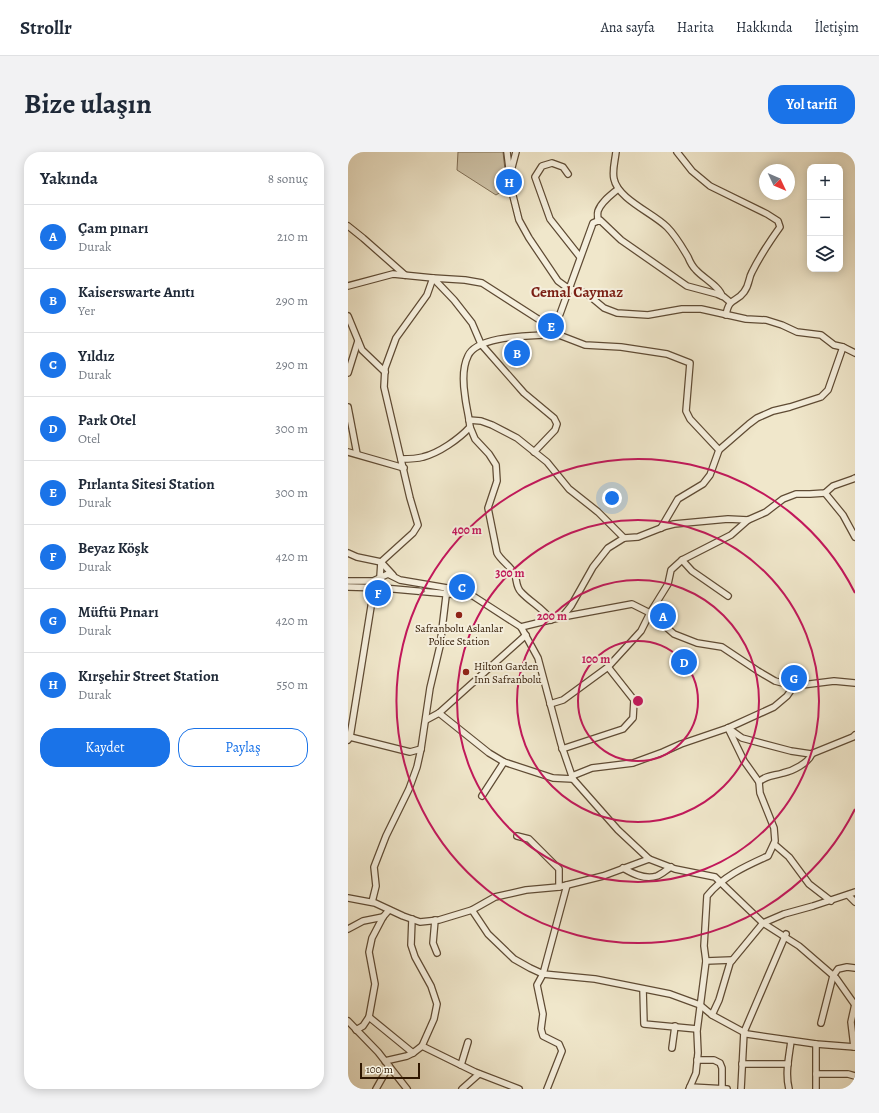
<!DOCTYPE html>
<html lang="tr">
<head>
<meta charset="utf-8">
<style>
  body { margin:0; font-family:Alegreya,serif; background:#f2f2f3; color:#1f2937 }
  .controls { position:absolute; right:12px; top:12px; display:grid; overflow:hidden; border-radius:8px; box-shadow:0 2px 10px #0003 }
  .controls button { width:36px; height:36px; display:grid; place-items:center; padding:0; border:0; border-bottom:1px solid #e0e1e3; background:#fff; color:#1f2937; font:20px sans-serif }
  .compass { position:absolute; left:411px; top:12px; width:36px; height:36px; border-radius:50%; background:#fff; box-shadow:0 2px 10px #0003; rotate:134deg }
  .scale { position:absolute; left:12px; bottom:10px; width:60px; box-sizing:border-box; padding-left:4px; border:2px solid #2f1701; border-top:0; font-size:11px; line-height:14px; white-space:nowrap; color:#2f1701; -webkit-text-stroke:3px #f5efdd; paint-order:stroke }
  .you { position:absolute; left:264px; top:346px; width:14px; height:14px; margin:-10px; border:3px solid #fff; border-radius:50%; background:#1a73e8; box-shadow:0 0 0 6px #1a73e833 }
  .badge { display:grid; place-items:center; width:26px; height:26px; border-radius:50%; background:#1a73e8; color:#fff; font-size:13px; font-weight:700 }
  .pin { position:absolute; translate:-50% -50%; border:2px solid #fff; box-shadow:0 1px 4px #0006 }
  .list { margin:0; padding:0; list-style:none }
  h2 { display:flex; justify-content:space-between; align-items:center; height:52px; margin:0; padding:0 16px; font-size:17px }
  h2 small { font-size:13px; font-weight:400; color:#747a83 }
  .list li { display:grid; grid-template-columns:26px 1fr auto; gap:12px; align-items:center; box-sizing:border-box; height:64px; padding:0 16px; border-top:1px solid #e0e1e3 }
  .list b { display:block; font-size:15px; white-space:nowrap }
  .list p { margin:0; font-size:13px; white-space:nowrap; color:#747a83 }
  .list em { font-size:13px; font-style:normal; color:#747a83 }
  .actions { display:flex; gap:8px; padding:12px 16px }
  .actions a { flex:1; padding:9px 0; border:1px solid #1a73e8; border-radius:16px; text-align:center; font-size:14px; color:#1a73e8 }
  .actions .main { background:#1a73e8; color:#fff }
  .icon { flex:none; width:22px; height:22px; fill:none; stroke:currentColor; stroke-width:2; stroke-linecap:round; stroke-linejoin:round }
  .map { position:relative; flex:none; width:507px; height:937px; overflow:hidden; border-radius:16px }
  header { display:flex; align-items:center; gap:24px; box-sizing:border-box; height:56px; padding:0 20px; background:#fff; border-bottom:1px solid #e0e1e3 }
  header strong { font-size:19px }
  nav { display:flex; gap:22px; margin-inline-start:auto; font-size:14px }
  .intro { display:flex; align-items:center; justify-content:space-between; box-sizing:border-box; height:96px; padding:0 24px }
  h1 { margin:0; font-size:28px }
  .button { padding:10px 18px; border-radius:16px; background:#1a73e8; color:#fff; font-size:14px; font-weight:700 }
  main { display:flex; gap:24px; padding:0 24px }
  aside { flex:1; background:#fff; border-radius:16px; box-shadow:0 2px 10px #0003 }
  .map>svg:first-child { display:block }
</style>
</head>
<body>
<header>
<strong>Strollr</strong>
<nav><a>Ana sayfa</a><a>Harita</a><a>Hakkında</a><a>İletişim</a></nav>
</header>
<div class="intro"><h1>Bize ulaşın</h1><a class="button">Yol tarifi</a></div>
<main>
<aside>
<h2>Yakında<small>8 sonuç</small></h2>
<ul class="list">
<li><span class="badge">A</span><div><b>Çam pınarı</b><p>Durak</p></div><em>210 m</em></li>
<li><span class="badge">B</span><div><b>Kaiserswarte Anıtı</b><p>Yer</p></div><em>290 m</em></li>
<li><span class="badge">C</span><div><b>Yıldız</b><p>Durak</p></div><em>290 m</em></li>
<li><span class="badge">D</span><div><b>Park Otel</b><p>Otel</p></div><em>300 m</em></li>
<li><span class="badge">E</span><div><b>Pırlanta Sitesi Station</b><p>Durak</p></div><em>300 m</em></li>
<li><span class="badge">F</span><div><b>Beyaz Köşk</b><p>Durak</p></div><em>420 m</em></li>
<li><span class="badge">G</span><div><b>Müftü Pınarı</b><p>Durak</p></div><em>420 m</em></li>
<li><span class="badge">H</span><div><b>Kırşehir Street Station</b><p>Durak</p></div><em>550 m</em></li>
</ul>
<div class="actions"><a class="main">Kaydet</a><a>Paylaş</a></div>
</aside>
<div class="map">
<svg width="507" height="937" viewBox="0 0 507 937">
  <rect width="100%" height="100%" fill="#f0e7cb"/>
  <filter id="stains"><feTurbulence type="fractalNoise" baseFrequency=".005" numOctaves="4"/><feColorMatrix values="0 0 0 0 .2 0 0 0 0 .09 0 0 0 0 .02 0 0 0 .5 -.17"/></filter>
  <radialGradient id="worn" r=".72"><stop offset=".6" stop-color="#630" stop-opacity="0"/><stop offset="1" stop-color="#630" stop-opacity=".3"/></radialGradient>
  <path fill="#cfc4a9" stroke="#7f6e55" d="M110,0H155L159,36L148,43L109,18Z"/>
  <g fill="none" stroke-linecap="round" stroke-linejoin="round">
    <defs>
      <g id="minor">
        <path d="M159,0L164,40L171,68L181,86L210,129L221,137L238,141L256,156L269,161L300,163L334,157H353L398,167L418,168L434,173L449,180L473,183L486,193L495,195L507,201"/>
        <path d="M268,0C267,9 264,19 266,27C270,47 305,61 319,75C328,84 334,95 340,105C342,110 345,115 348,118C355,126 371,134 374,144"/>
        <path d="M329,0L344,19L362,34L419,62L430,69L432,75C422,89 412,104 404,120C400,127 402,132 396,140C388,151 381,145 378,163"/>
        <path d="M163,19L168,0"/>
        <path d="M220,22L215,15L204,11L194,14L187,25L202,67L232,105"/>
        <path d="M250,69C250,66 249,62 250,59C253,50 263,43 270,37"/>
        <path d="M0,74L15,86L57,123"/>
        <path d="M0,134L45,122L85,126L106,148L124,171L133,192L176,241L206,266L209,272L207,278L186,300"/>
        <path d="M0,164L14,198L37,220"/>
        <path d="M198,178L237,193L273,195L319,202L342,211L338,259L342,267L371,298"/>
        <path d="M0,221L10,189"/>
        <path d="M0,255L9,302"/>
        <path d="M121,268L133,269L144,273L169,286L199,310L221,337L250,360L276,386"/>
        <path d="M122,275L127,287L141,302L148,313L149,329L140,356L149,401C153,409 164,415 167,423C169,429 168,435 173,440C182,450 195,456 203,468"/>
        <path d="M0,300L56,316"/>
        <path d="M53,307C60,307 68,307 75,305C91,301 111,287 122,275C121,264 118,254 117,244C115,231 114,216 120,204C128,185 176,184 195,183L201,174L212,162L245,71L252,68L273,88L339,134L369,142L376,145L382,150"/>
        <path d="M477,341L495,363L507,385"/>
        <path d="M313,376L330,347L355,332L362,323L371,298L401,272L409,266L425,259L442,255L473,245L480,238L495,195"/>
        <path d="M0,401L9,405L33,410L45,423"/>
        <path d="M334,408L344,419L380,444"/>
        <path d="M0,429H25L40,422L52,428L99,436L125,444L173,475L190,506L213,592L225,627L270,678L301,707L327,717L367,725L415,771L451,794L488,826L507,853"/>
        <path d="M0,435L35,436L113,443"/>
        <path d="M35,436L32,425L33,410L65,381L70,373L62,346L36,235L37,216L48,186L79,143L85,126L117,128L134,131L201,174"/>
        <path d="M214,465L223,454L245,415L260,396L276,386L290,385L318,374L326,372L380,367L400,368L418,360L435,347L448,342H462L477,341L485,334L505,327L507,326"/>
        <path d="M173,475L214,465L284,452L302,461L326,482L349,491L374,495L410,519L427,529L446,534L486,529L507,531"/>
        <path d="M202,552L215,548L260,515L293,479L302,461L320,432L323,418L334,408L383,383L400,368"/>
        <path d="M91,561L141,601L156,610L205,626L225,627"/>
        <path d="M78,568L91,561L178,483"/>
        <path d="M380,576L394,586L443,599L463,602L505,585L507,583"/>
        <path d="M0,585H2L62,600L73,597"/>
        <path d="M0,588L2,585L26,436"/>
        <path d="M214,597L275,577L285,566L286,548L260,515"/>
        <path d="M224,624L244,616L285,611L315,600L333,592L380,576L426,555L439,544L446,534"/>
        <path d="M411,630C418,623 426,624 435,621C445,619 460,611 464,602"/>
        <path d="M134,644L156,610"/>
        <path d="M169,684L181,687L211,717V735"/>
        <path d="M426,692L441,705L461,732L483,749"/>
        <path d="M275,716C285,722 297,728 309,724C314,722 318,718 323,715"/>
        <path d="M500,743L507,750"/>
        <path d="M0,746L27,751L55,764L72,770L91,768L124,758L147,745L178,738L211,735L255,724L301,707"/>
        <path d="M24,750L28,734L26,715L38,684L61,637L69,615L73,597L82,536L92,494L99,436"/>
        <path d="M124,758L140,782L166,807L182,816L195,822L247,827L322,842L352,853L364,863L399,882L468,892L507,895"/>
        <path d="M87,768L85,791L89,801"/>
        <path d="M0,777L15,769L35,765"/>
        <path d="M358,809L384,808"/>
        <path d="M295,837L296,872L349,877"/>
        <path d="M364,863L371,848L382,811L415,771L436,762L465,754L507,740"/>
        <path d="M21,865L65,901"/>
        <path d="M0,869L30,900L59,937"/>
        <path d="M473,871L485,824L490,817L499,815L507,816"/>
        <path d="M8,878L15,874L21,865L27,832L21,800L24,786L35,765L41,758"/>
        <path d="M468,892V937"/>
        <path d="M74,894L127,920L171,937"/>
        <path d="M506,895L503,870L507,852"/>
        <path d="M324,896L327,874"/>
        <path d="M349,908H366L372,911L374,916V937"/>
        <path d="M37,909L59,904L65,901L74,894L86,867L89,852L83,834L67,805L63,793L64,767"/>
        <path d="M394,912H440"/>
        <path d="M113,913L120,890"/>
        <path d="M468,922H500L507,924"/>
        <path d="M342,935L379,937"/>
        <path d="M28,937L41,914"/>
        <path d="M114,937L131,922"/>
        <path d="M199,937L214,899L211,892L195,884L193,877L195,862L189,833L195,822L219,733"/>
        <path d="M341,937L348,921L350,901L349,879L358,809L356,794L359,744C375,724 398,714 420,704L427,689L426,676L412,641L411,630L396,609L380,576"/>
        <path d="M393,937L396,880L438,782"/>
        <path d="M441,937C437,921 441,905 443,889"/>
      </g>
    </defs>
    <use href="#minor" stroke="#5f4b34" stroke-width="8"/>
    <use href="#minor" stroke="#f5efdd" stroke-width="5.5"/>
  </g>
  <defs><path id="oneway-chevron" d="M-2-3.5L2.5 0L-2 3.5" fill="none" stroke-width="1.6" stroke-linecap="round" stroke-linejoin="round"/></defs>
  <use stroke="#9c8e7a" href="#oneway-chevron" transform="translate(74 439) rotate(5)"/>
  <g fill="none" stroke="#c2185b" stroke-width="2">
    <circle cx="290" cy="549" r="60"/>
    <circle cx="290" cy="549" r="121"/>
    <circle cx="290" cy="549" r="181"/>
    <path d="M507 657A242 242 0 1 1 507 441"/>
  </g>
  <g fill="#8f2418" stroke="#f5efdd" stroke-width="1.5">
    <circle cx="111" cy="463" r="4"/>
    <circle cx="118" cy="520" r="4"/>
  </g>
  <g text-anchor="middle" dominant-baseline="central" stroke-width="4" stroke-linejoin="round" paint-order="stroke">
    <g font-size="11" fill="#2f1701" stroke="#f5efdd">
      <text x="111" y="476">Safranbolu Aslanlar<tspan x="111" dy="13">Police Station</tspan></text>
      <text x="126" y="514" text-anchor="start">Hilton Garden<tspan x="126" dy="13">Inn Safranbolu</tspan></text>
    </g>
    <g font-size="15" font-weight="bold" fill="#7a1f14" stroke="#f5efdd">
      <text x="229" y="140">Cemal Caymaz</text>
    </g>
  </g>
  <circle cx="290" cy="549" r="6" fill="#c2185b" stroke="#f5efdd" stroke-width="2"/>
  <g font-size="12" text-anchor="middle" font-weight="bold" fill="#c2185b" stroke="#f5efdd" stroke-width="4" stroke-linejoin="round" paint-order="stroke">
    <text x="119" y="382">400 m</text>
    <text x="162" y="425">300 m</text>
    <text x="204" y="468">200 m</text>
    <text x="248" y="511">100 m</text>
  </g>
  <rect width="100%" height="100%" filter="url(#stains)"/>
  <rect width="100%" height="100%" fill="url(#worn)"/>
</svg>
<div class="controls">
<button>+</button>
<button>−</button>
<button><svg class="icon" aria-label="layers" viewBox="0 0 24 24"><path d="M12 4l9 5-9 5-9-5zM3 14l9 5 9-5"/></svg></button>
</div>
<svg class="compass" viewBox="-18 -18 36 36"><path d="M0-13l5 13h-10z" fill="#e53935"/><path d="M0 13l5-13h-10z" fill="#747a83"/></svg>
<div class="scale">100 m</div>
<div class="you"></div>
<div class="pin badge" style="left:315px;top:464px">A</div>
<div class="pin badge" style="left:169px;top:201px">B</div>
<div class="pin badge" style="left:114px;top:435px">C</div>
<div class="pin badge" style="left:336px;top:510px">D</div>
<div class="pin badge" style="left:203px;top:174px">E</div>
<div class="pin badge" style="left:30px;top:441px">F</div>
<div class="pin badge" style="left:446px;top:526px">G</div>
<div class="pin badge" style="left:161px;top:30px">H</div>
</div>
</main>
</body>
</html>
